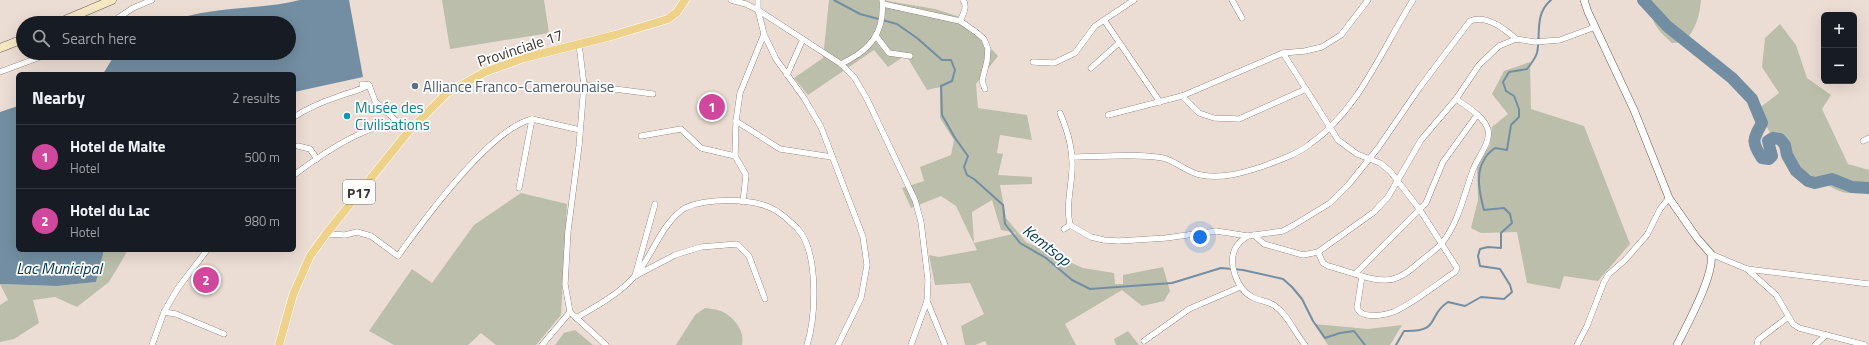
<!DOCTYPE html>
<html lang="en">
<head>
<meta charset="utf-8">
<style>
  body { margin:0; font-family:"Titillium Web",sans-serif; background:#242831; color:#f1f3f6 }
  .controls { position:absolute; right:12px; top:12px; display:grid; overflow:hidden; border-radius:6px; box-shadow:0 4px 16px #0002 }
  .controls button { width:36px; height:36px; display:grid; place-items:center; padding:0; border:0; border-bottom:1px solid #363941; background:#171b24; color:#f1f3f6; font:20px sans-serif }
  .you { position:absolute; left:1200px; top:237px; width:14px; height:14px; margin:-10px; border:3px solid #fff; border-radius:50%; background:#1a73e8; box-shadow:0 0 0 6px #1a73e833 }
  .badge { display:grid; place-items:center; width:26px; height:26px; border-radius:50%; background:#d999a7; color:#fff; font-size:13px; font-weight:700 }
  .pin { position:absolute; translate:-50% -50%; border:2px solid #fff; box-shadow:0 1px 4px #0006 }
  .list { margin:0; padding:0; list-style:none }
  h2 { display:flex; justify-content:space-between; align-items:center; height:52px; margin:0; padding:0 16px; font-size:17px }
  h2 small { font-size:13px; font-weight:400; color:#9ea1a6 }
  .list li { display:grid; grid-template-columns:26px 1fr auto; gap:12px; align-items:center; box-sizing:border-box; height:64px; padding:0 16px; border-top:1px solid #363941 }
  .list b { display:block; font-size:15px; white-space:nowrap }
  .list p { margin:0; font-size:13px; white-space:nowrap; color:#9ea1a6 }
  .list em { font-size:13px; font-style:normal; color:#9ea1a6 }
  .icon { flex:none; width:22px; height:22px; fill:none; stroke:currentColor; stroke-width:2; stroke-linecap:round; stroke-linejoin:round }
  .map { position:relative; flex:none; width:1869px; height:345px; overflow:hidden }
  .search { position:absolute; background:#171b24; box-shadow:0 4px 16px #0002; left:16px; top:16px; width:280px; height:44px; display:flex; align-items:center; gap:10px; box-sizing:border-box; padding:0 14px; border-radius:22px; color:#9ea1a6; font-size:15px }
  .panel { position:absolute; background:#171b24; box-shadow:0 4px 16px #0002; left:16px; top:72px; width:280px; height:180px; border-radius:6px }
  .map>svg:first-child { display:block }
</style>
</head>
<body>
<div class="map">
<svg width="1869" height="345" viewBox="0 0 1869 345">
  <rect width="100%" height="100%" fill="#ecddd4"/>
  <g fill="#bbbeab" fill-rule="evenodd">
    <path d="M442,0H544L549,33L450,49Z"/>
    <path d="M829,0H882L935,9L963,18L998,56L976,84L978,108L1027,115L1032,140L1000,135L997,153L1003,154L998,175L1032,177V184L1000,185L1006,218L1026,242L1083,268L1114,273L1115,284H1123V275L1163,267L1170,291L1164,301L1142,306L1122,290L1065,324L1076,345H987L985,341L975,345H965L961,326L984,314L970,283L935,285L929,255L939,257L977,250L956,206L941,196L911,208L902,188L924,181L920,167L951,155L954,140L940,118V87L927,90L906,55L888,67L874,50L808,95L794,78L823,58ZM992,200L1001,230L1017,233L974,243L972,212Z"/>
    <path d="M1639,0H1701C1700,16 1695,31 1684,42L1672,43C1666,38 1660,32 1656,26C1649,14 1654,7 1639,0Z"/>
    <path d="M1780,24L1796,45L1807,78L1831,95L1822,109L1848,164L1869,170V189C1844,198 1838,191 1818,179C1810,174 1803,172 1797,166C1789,157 1789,145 1782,136L1771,135L1758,109L1779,93L1762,67L1765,38Z"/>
    <path d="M1530,62L1531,109L1584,126L1630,244L1598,281L1564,276L1560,289L1527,283L1517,232L1481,233L1471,228L1478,200L1477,166L1490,145L1492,127L1508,114L1492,94L1504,71Z"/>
    <path d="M521,193L567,204L561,315L536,345H496L481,333L468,345H394L369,331L412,269L432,283L474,225Z"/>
    <path d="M104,250H128L109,282L77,307L55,297L33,300L39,323L14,339L0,342V305L8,300L0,284L57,286L96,282Z"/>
    <path d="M705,308C710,309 714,309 718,310C732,314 746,331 742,345H676L695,315Z"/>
    <path d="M1314,324L1368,329L1402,325L1390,345H1328Z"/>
    <path d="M575,330L593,345H555L564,333Z"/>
    <path d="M1128,331L1139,345H1116L1114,339Z"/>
  </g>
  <g fill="#738ea2">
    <path d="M300,0H349L363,77L294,92V74H103L114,56L119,53H289V23H167C210,5 256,11 300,0Z"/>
    <path d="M18,106V250H104L96,282L57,286L0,284V112Z"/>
  </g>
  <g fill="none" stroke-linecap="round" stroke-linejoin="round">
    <g stroke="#738ea2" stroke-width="2">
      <path d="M834,0L860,14L897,24L917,38L942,60H951L955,70L952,81L941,86L942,115L955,138L968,156L964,167L967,175L974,179L1003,205L1005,224L1020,243L1046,258L1072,280L1090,289L1172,283L1221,268L1243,270L1283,279L1292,287L1302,299L1313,321L1325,338L1340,333L1354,331L1365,345"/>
      <path d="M1396,345L1404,331C1442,332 1426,316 1448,302L1465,306L1481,297L1504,299L1512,292L1510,285L1500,269L1480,266L1478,256L1480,249L1488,247L1501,248V233L1512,223L1510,214L1504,208L1484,210C1480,195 1475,174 1484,160C1486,155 1491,151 1495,148L1507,150L1511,125L1519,117V109L1514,96L1506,91L1503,82L1509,72L1527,69C1531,64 1535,59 1537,53C1541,35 1534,14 1551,0"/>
    </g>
    <path stroke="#738ea2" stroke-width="12" d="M1643,0L1667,26L1732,78L1752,99L1762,123C1753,139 1751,142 1762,158L1769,159L1772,156L1768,141L1773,138L1780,139L1785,145L1787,155L1796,171L1808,181L1815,183L1832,179L1852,187L1869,188"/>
    <defs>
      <g id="minor">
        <path d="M731,0L746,4L758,10L764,34L776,59L804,98L821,127L863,237L867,265L861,298L838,345"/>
        <path d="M758,0V10L841,64L854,77L867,99L915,200L921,222L928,280L927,301L911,345"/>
        <path d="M1232,0L1242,18"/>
        <path d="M883,4L960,21L976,32L984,39L988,49L987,61L982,81L985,89"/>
        <path d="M1104,20L1160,102"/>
        <path d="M960,21C963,14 968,7 963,0"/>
        <path d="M110,23L133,8L152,0"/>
        <path d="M876,36L889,53L910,56"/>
        <path d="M579,44L584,85L579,146L568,231L565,284L570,312L606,345"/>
        <path d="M1283,53L1338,140L1357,154L1380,163L1390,171L1420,210L1457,268L1455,272C1438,283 1410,306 1393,312C1382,316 1362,319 1357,308L1362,276"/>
        <path d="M1033,62L1054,63L1075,53L1095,26L1134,0"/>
        <path d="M841,64C862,54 879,41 882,16C882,10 883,5 882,0"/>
        <path d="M1091,68L1119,43"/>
        <path d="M0,72L51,53"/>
        <path d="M787,75L803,39"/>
        <path d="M362,84L369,85L375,101L408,132"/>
        <path d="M584,85L653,94"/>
        <path d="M1182,96L1199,113L1214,118L1239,119L1306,89"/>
        <path d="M1060,113C1068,132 1073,149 1072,170C1071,189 1066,206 1070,225"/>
        <path d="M1108,115L1182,96L1283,53L1305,51L1322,47L1341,35L1368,0"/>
        <path d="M294,117C308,108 322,102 337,97C349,92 356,92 369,85"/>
        <path d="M736,121L780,149L832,157"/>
        <path d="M641,136L681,129L701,148L735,156"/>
        <path d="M1863,141L1869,138"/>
        <path d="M298,146L310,149L317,159"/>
        <path d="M1072,157C1100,157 1137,153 1163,158C1174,160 1188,173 1201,175C1222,179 1242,173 1261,167C1277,161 1296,155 1310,144C1359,110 1382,49 1413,0"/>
        <path d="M294,175C318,157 371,119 401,126"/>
        <path d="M519,188L532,119"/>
        <path d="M743,202L746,175L735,156L736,121L740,93L764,34"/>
        <path d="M655,204L635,276L675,255L701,247L737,244L749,256L765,299"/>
        <path d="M1064,229L1070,225L1091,237L1104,240L1119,241L1166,238L1216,231L1248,236L1283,231L1294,225L1330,203L1349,184L1378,148L1420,87L1470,21C1486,14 1504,28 1516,39"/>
        <path d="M326,234L345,235L357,232L371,236L398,256C423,221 490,129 532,119L580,130"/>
        <path d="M1254,235L1264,244L1303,255L1318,252L1374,212L1388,197L1421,140L1456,99L1479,65L1499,46L1516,39L1535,42L1560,40L1595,27"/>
        <path d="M1248,236C1243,239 1238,243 1235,249C1228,264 1237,289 1252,297C1259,301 1269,301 1275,306C1288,315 1295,333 1305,345"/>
        <path d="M1318,252L1323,263L1328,266C1346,270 1376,284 1393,279C1404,276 1413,268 1421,261C1428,255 1436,250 1442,243C1459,222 1464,194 1473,170C1477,158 1491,143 1488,130C1485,117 1466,106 1456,99"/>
        <path d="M1711,254L1747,269L1869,284"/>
        <path d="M1747,269L1776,295L1793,324L1799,328L1865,345"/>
        <path d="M1356,273L1426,203L1443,162L1477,115"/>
        <path d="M927,301L945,345"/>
        <path d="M164,312L176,314L224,334"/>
        <path d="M576,318C597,306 619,294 635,276C649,260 656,239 669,223C673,218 680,211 685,208C706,198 750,198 771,208C781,212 789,221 797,228C819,251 816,316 807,345"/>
        <path d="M1144,341L1189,309L1240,287"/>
        <path d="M152,345L164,312L178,288L207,250"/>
        <path d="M542,345L570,312"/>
        <path d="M1577,345L1587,326L1604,282L1609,274L1625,260L1647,235L1660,209L1669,198"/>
        <path d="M1757,345L1758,340L1788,317"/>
        <path d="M1815,345L1826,335"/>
      </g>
      <path id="tertiary" d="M1584,0L1588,12L1634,110L1669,198L1697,238L1711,254C1715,274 1687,325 1677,345"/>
      <g id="secondary">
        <path d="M58,23L112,0"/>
        <path d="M0,48L23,39"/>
      </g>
      <path id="primary" d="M279,345L293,295L310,256L326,234L408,132L447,93L485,72L524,58L615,35L668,19L677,12L685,0"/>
    </defs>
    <use href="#minor" stroke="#695b54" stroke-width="6"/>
    <use href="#tertiary" stroke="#695b54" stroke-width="8"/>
    <use href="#secondary" stroke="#695b54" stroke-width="9"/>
    <use href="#primary" stroke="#fff" stroke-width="9"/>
    <use href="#minor" stroke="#fff" stroke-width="5.5"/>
    <use href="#tertiary" stroke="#fff" stroke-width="7"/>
    <use href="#secondary" stroke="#f7e8c4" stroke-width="8"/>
    <use href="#primary" stroke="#eed289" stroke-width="8"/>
  </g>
  <circle fill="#5c6f8a" stroke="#fff" stroke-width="1.5" cx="415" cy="86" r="4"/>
  <circle fill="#0f9aa8" stroke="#fff" stroke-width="1.5" cx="347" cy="116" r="4"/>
  <g text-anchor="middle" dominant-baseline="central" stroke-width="3.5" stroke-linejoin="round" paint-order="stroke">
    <rect fill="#fff" stroke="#767270" stroke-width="1" x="343" y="180" width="32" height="24" rx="3"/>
    <g font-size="14" font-weight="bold" fill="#3b3532">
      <text x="359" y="192">P17</text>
    </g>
    <g font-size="15" fill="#3b3532" stroke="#fff">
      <text transform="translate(520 48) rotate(-18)">Provinciale 17</text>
    </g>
    <g font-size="15" fill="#4e5e75" stroke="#fff" text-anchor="start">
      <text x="423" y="86">Alliance Franco-Camerounaise</text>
    </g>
    <g font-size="15" fill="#0d838f" stroke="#fff" text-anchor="start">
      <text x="355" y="107">Musée des<tspan x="355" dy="17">Civilisations</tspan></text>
    </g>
    <g font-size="16" font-style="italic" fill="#023856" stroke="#fff">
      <text transform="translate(1047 245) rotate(38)">Kemtsop</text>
      <text x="59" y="268">Lac Municipal</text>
    </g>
  </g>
</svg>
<div class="controls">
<button>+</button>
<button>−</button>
</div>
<div class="you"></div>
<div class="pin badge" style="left:712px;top:107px;background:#d1479c">1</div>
<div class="pin badge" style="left:206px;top:280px;background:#d1479c">2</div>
<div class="search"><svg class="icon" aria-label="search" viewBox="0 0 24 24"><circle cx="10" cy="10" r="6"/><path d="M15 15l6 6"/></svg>Search here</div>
<section class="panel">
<h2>Nearby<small>2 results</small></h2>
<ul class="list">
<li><span class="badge" style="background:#d1479c">1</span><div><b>Hotel de Malte</b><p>Hotel</p></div><em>500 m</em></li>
<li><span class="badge" style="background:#d1479c">2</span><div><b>Hotel du Lac</b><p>Hotel</p></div><em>980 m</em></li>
</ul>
</section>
</div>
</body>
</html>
